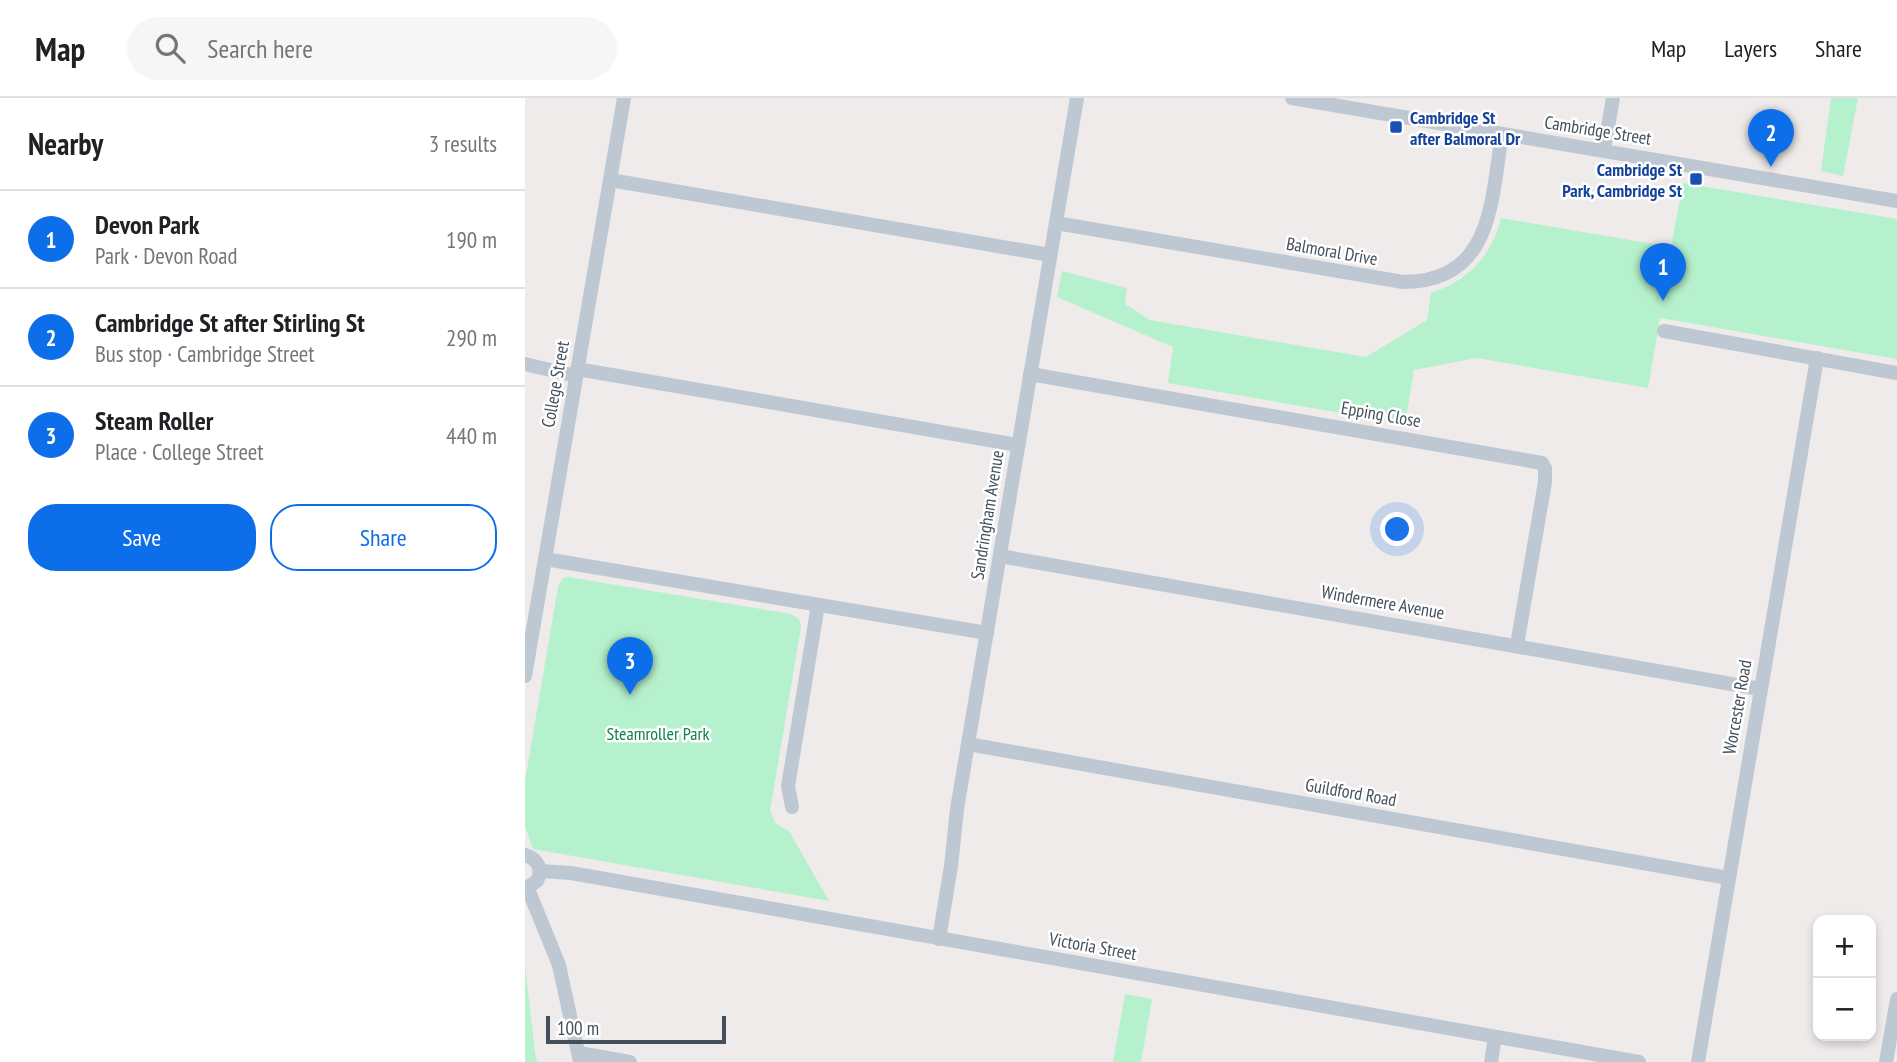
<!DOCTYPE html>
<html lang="en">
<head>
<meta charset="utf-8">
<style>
  body { margin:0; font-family:"PT Sans Narrow",sans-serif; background:#f6f6f6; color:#202124 }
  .controls { position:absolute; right:21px; bottom:21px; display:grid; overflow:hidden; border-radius:14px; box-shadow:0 4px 10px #0003 }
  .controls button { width:63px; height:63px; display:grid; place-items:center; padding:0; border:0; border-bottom:2px solid #e0e0e0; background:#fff; color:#202124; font:35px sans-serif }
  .scale { position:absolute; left:21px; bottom:18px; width:180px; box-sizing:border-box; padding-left:7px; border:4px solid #434f5a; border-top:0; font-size:19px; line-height:24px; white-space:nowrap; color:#434f5a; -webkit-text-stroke:5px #fff; paint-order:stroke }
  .you { position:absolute; left:873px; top:432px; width:24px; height:24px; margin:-18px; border:5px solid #fff; border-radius:50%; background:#1a73e8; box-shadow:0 0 0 10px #1a73e833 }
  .badge { display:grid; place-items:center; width:46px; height:46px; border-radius:50%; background:#0c6ee8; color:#fff; font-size:23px; font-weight:700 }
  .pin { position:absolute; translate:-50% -58px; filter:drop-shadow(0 2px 4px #0008) }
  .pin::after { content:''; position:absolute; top:37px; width:24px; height:21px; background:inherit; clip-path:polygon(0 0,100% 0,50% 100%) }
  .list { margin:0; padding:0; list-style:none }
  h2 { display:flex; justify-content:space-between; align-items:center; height:91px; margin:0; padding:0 28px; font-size:30px }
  h2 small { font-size:23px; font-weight:400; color:#757577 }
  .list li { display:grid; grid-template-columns:46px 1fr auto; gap:21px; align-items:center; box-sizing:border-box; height:98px; padding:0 28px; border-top:2px solid #e0e0e0 }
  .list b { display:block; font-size:26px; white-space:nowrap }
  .list p { margin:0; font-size:23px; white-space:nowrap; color:#757577 }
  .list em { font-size:23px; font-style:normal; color:#757577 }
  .actions { display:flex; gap:14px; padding:21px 28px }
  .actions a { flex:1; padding:16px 0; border:2px solid #0c6ee8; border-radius:28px; text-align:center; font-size:24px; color:#0c6ee8 }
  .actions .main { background:#0c6ee8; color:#fff }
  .icon { flex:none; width:38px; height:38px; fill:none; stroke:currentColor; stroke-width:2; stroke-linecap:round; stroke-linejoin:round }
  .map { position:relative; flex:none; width:1372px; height:964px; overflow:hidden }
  header { display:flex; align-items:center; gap:42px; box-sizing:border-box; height:98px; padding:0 35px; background:#fff; border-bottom:2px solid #e0e0e0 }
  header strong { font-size:33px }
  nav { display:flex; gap:38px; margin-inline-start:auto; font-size:24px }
  .search { width:490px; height:63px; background:#f6f6f6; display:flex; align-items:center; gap:18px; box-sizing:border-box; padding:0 24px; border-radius:38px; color:#757577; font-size:26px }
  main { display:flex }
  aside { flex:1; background:#fff }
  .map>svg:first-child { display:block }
</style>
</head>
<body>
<header>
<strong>Map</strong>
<div class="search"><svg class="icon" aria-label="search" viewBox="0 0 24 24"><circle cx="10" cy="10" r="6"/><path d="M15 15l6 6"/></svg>Search here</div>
<nav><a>Map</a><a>Layers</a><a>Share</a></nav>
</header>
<main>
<aside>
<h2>Nearby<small>3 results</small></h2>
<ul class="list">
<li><span class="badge">1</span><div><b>Devon Park</b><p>Park · Devon Road</p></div><em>190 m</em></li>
<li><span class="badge">2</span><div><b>Cambridge St after Stirling St</b><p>Bus stop · Cambridge Street</p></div><em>290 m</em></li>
<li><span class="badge">3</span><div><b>Steam Roller</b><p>Place · College Street</p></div><em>440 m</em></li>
</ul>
<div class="actions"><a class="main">Save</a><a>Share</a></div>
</aside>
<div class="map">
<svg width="1372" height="964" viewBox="0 0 1372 964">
  <rect width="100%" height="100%" fill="#efebeb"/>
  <g fill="#b5f1cc">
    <path d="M1306,0H1333L1318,78L1296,73Z"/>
    <path d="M1158,85L1372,121V261L1135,220L1123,290L952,260L889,272L880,326L643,285L648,249L532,199L537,173L602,190L600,206L625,222L841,259L902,222L906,195C943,183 967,158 976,120L1146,149Z"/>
    <path d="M43,479L266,516L274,521L276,529L245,713L251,726L264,733L304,803L8,751L0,728V683L33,489L38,480Z"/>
    <path d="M0,867L10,954L12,964H0Z"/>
    <path d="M600,896L627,901L616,964H588Z"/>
  </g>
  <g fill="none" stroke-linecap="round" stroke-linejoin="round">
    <g stroke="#bdc8d3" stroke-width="14">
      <path d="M767,0L1372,103"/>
      <path d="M1079,52L1088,0"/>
      <path d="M85,82L525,157"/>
      <path d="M531,125L878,184C968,184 966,103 977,36"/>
      <path d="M1139,233L1372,275"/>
      <path d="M0,266L51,278"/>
      <path d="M52,271L493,347"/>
      <path d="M505,276L1017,365L1020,370V384L992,547"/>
      <path d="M475,458L1235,591"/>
      <path d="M20,461L462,535"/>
      <path d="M0,578L99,0"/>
      <path d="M443,646L1203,780"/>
      <path d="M267,709L263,688L293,507"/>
      <path d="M0,757C13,761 18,771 12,783L0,791"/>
      <path d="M15,773L46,775L1114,964"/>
      <path d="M3,791L34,867L55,964"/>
      <path d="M414,841L426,768L432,711L552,0"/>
      <path d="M54,955L105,964"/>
      <path d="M966,964L970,939"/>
      <path d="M1173,964L1292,260"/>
      <path d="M1361,964L1372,901"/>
    </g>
  </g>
  <g fill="#1a4fb4" stroke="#fff" stroke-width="2.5">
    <rect x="864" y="22" width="14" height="14" rx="3.5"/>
    <rect x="1164" y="74" width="14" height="14" rx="3.5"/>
  </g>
  <g text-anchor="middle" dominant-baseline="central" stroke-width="5" stroke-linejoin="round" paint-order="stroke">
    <g font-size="18" font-weight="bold" fill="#164399" stroke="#fff" text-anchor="start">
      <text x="885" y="19">Cambridge St<tspan x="885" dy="21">after Balmoral Dr</tspan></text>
      <text x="1157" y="71" text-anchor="end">Cambridge St<tspan x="1157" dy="21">Park, Cambridge St</tspan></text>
    </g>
    <g font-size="18" fill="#434f5a" stroke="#fff">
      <text transform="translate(1073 32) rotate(9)">Cambridge Street</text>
      <text transform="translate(807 153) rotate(10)">Balmoral Drive</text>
      <text transform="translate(30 286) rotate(-80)">College Street</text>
      <text transform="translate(856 316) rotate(10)">Epping Close</text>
      <text transform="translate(462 417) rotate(-81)">Sandringham Avenue</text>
      <text transform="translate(858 504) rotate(10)">Windermere Avenue</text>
      <text transform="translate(1212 609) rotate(-80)">Worcester Road</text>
      <text transform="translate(826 694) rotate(10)">Guildford Road</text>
      <text transform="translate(568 848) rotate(10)">Victoria Street</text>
    </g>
    <g font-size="18" fill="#107f47" stroke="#fff">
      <text x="133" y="635">Steamroller Park</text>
    </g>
  </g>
</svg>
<div class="controls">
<button>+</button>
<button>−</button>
</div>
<div class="scale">100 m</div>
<div class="you"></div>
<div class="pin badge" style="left:1138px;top:203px">1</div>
<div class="pin badge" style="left:1246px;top:69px">2</div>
<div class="pin badge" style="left:105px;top:597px">3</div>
</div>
</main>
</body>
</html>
